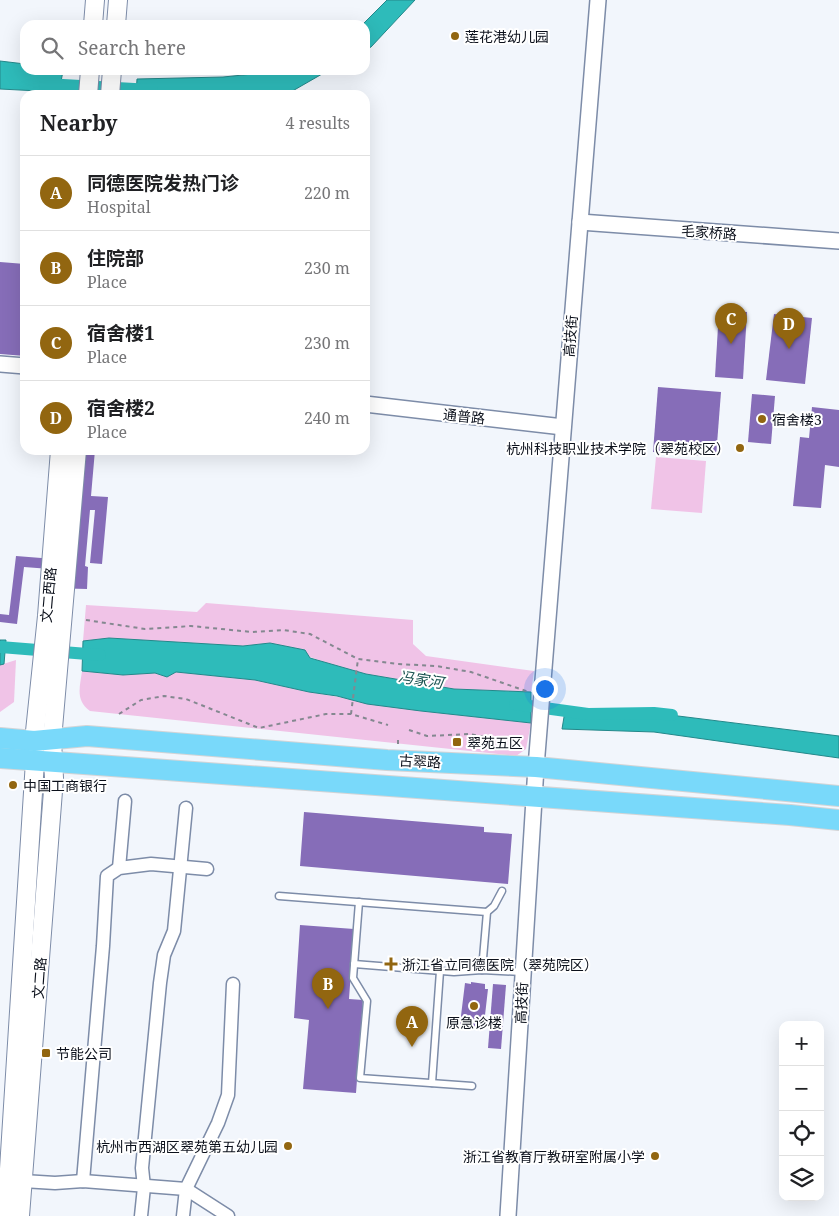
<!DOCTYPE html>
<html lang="en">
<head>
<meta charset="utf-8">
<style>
  body { margin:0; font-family:"Noto Serif","Noto Sans SC",serif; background:#f2f2f2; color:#202124 }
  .controls { position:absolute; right:15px; bottom:15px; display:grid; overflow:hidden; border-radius:10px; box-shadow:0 5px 20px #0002 }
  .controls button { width:45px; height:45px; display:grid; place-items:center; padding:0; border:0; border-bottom:1px solid #e0e0e0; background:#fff; color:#202124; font:25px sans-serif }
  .you { position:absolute; left:544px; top:688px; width:18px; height:18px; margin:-12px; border:4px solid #fff; border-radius:50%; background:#1a73e8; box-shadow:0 0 0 8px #1a73e833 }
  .badge { display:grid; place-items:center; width:32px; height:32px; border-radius:50%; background:#926610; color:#fff; font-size:16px; font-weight:700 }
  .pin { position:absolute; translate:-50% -41px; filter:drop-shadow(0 1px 2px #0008) }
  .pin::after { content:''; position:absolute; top:26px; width:18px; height:15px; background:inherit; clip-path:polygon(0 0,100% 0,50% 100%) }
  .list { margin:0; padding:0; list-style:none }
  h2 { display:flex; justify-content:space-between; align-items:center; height:65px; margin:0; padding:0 20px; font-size:21px }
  h2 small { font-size:16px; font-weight:400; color:#757577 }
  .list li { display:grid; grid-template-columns:32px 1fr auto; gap:15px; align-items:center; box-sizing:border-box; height:75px; padding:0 20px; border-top:1px solid #e0e0e0 }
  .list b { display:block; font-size:19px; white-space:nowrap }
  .list p { margin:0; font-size:16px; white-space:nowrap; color:#757577 }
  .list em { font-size:16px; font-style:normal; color:#757577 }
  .icon { flex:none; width:28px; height:28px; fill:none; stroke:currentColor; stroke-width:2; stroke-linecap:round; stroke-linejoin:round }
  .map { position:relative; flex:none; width:839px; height:1216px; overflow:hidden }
  .search { position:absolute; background:#fff; box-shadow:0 5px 20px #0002; left:20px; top:20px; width:350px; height:55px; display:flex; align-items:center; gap:12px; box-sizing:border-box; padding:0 18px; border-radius:15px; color:#757577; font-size:19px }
  .panel { position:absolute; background:#fff; box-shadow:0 5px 20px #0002; left:20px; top:90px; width:350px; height:365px; border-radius:15px }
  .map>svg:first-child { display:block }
</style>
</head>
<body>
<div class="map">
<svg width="839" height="1216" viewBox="0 0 839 1216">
  <rect width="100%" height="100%" fill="#f2f6fc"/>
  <g fill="#f0c3e7">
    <path d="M656,457L706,461L702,513L651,509Z"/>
    <path d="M206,603L413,620V644L426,656L534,671L531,692L454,689L366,674L333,665L270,643L243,646L109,638L83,641L86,605L197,612Z"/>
    <path d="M16,660L14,702L0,712V665Z"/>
    <path d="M82,671L123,675L155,673L167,677L175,672L255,680L309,692L421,711L531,723L526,749L516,756L90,711C75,700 80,687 82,671Z"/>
  </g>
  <g fill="#2ebbba" stroke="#24888a">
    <path d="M387,0H415L371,47L365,50V25H362Z"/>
    <path d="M0,61L25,64V70L63,71L59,92L0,89Z"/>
    <path d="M279,70H329L289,93L277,95H136L137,79L223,77L273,72Z"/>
    <path d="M109,638L243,646L270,643L305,650L310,658L366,674L454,689L531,692V723L421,711L367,704L337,696L309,692L255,680L176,672L167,677L155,673L123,675L82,671L83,641Z"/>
    <path d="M0,640H6L4,664L0,665Z"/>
    <path d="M565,711L588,714L654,713L839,736V758L654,732L562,729Z"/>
  </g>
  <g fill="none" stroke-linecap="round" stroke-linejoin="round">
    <g stroke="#2ebbba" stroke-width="12">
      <path d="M45,84L152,90"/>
      <path d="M0,647L100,655"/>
      <path d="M515,704L588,714L654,713L672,715"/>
    </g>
  </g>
  <g fill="#866db8">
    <path d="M0,262L25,264V356L0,354Z"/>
    <path d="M719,310L747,312L743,379L715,377Z"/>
    <path d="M774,314L812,318L805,384L766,380Z"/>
    <path d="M658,387L721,392L716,457L653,452Z"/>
    <path d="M752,394L775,396L771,444L748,442Z"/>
    <path d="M812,407L839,410V467L825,465L821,508L793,506L800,437L809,438Z"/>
    <path d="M63,450H95L91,496L108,497L102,564L90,563L95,510H90L85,566L88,567L87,589L49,588L50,569L24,567L17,624L0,622V614L9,615L16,556L54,559Z"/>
    <path d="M304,812L484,827V832L512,834L508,884L300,866Z"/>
    <path d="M300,925L354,929L349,999L363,1000L356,1093L303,1089L309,1020L294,1018Z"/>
    <path d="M471,982L485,984V989H488L484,1024L480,1023V1029L469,1028L470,1025L460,1024L465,983L471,984Z"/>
    <path d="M493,984L506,985L501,1049L488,1048Z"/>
  </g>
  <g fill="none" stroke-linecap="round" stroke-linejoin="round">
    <defs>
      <g id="service">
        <path d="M279,896L487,912"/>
        <path d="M359,902L353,978L367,1001L360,1078L472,1086"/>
        <path d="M354,964L454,972L482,970L522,972"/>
        <path d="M482,970L487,912L494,906L502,891"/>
        <path d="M432,1083L440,971"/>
      </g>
      <g id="minor">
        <path d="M119,868L125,801"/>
        <path d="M23,1181L55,1183L83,1181L186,1189L228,1216"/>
        <path d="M83,1181L103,946L107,876L119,868L151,864L207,869"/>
        <path d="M141,1216L144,1187L142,1168L160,983L164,955L174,931L186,808"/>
        <path d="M183,1216L186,1189L218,1123L228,1095L233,984"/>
      </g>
      <g id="tertiary">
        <path d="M580,222L839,241"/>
        <path d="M0,364L25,366"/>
        <path d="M365,404L563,427"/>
        <path d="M508,1216L536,767L598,0"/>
      </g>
      <g id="secondary">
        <path d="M93,25L95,0"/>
        <path d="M116,25L118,0"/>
        <path d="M88,95L90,70"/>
        <path d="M110,95L112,70"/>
        <path d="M6,1216L35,761L34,741L47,616L60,450"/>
        <path d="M20,1216L54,778L52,740L77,450"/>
      </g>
      <g id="primary">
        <path d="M0,738L34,741L87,736L387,760L536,767L839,796"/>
        <path d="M0,758L790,815L839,820"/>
      </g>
    </defs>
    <use href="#service" stroke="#7d8ca8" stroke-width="9"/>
    <use href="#minor" stroke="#7d8ca8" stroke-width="15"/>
    <use href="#tertiary" stroke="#7d8ca8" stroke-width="18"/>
    <use href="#secondary" stroke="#7d8ca8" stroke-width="20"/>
    <use href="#primary" stroke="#d3d4d6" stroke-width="22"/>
    <g stroke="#848890" stroke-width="2" stroke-dasharray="4 4" stroke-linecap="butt">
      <path d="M86,620L145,629L191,626L252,632L283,630L310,634L358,659L398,664L436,666L471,672L529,692"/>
      <path d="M119,714L141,700L164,696L186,699L259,728L326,714H351L388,725"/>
      <path d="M351,714L358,659"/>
      <path d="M409,730L427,736L470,734L496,739L524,748"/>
      <path d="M398,744V737"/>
    </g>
    <use href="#service" stroke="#fff" stroke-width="6"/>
    <use href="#minor" stroke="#fff" stroke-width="12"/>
    <use href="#tertiary" stroke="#fff" stroke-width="15"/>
    <use href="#secondary" stroke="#fff" stroke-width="18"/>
    <use href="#primary" stroke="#79d9fa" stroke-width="20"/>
  </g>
  <g fill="#926610" stroke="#fff" stroke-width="2">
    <circle cx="455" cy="36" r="5"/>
    <circle cx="762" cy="419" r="5"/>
    <circle cx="740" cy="448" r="5"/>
    <rect x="452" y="737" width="10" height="10" rx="2.5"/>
    <circle cx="13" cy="785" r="5"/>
    <path d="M388.5 956.5h5v5h5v5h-5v5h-5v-5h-5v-5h5z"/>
    <circle cx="474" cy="1006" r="5"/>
    <rect x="41" y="1048" width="10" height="10" rx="2.5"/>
    <circle cx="288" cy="1146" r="5"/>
    <circle cx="655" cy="1156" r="5"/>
  </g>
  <g text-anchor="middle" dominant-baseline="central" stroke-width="4" stroke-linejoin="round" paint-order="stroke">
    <g font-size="14" fill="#0b101b" stroke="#fff" text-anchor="start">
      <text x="465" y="36">莲花港幼儿园</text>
      <text x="772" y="419">宿舍楼3</text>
      <text x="730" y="448" text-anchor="end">杭州科技职业技术学院（翠苑校区）</text>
      <text x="467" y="742">翠苑五区</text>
      <text x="23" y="785">中国工商银行</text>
      <text x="402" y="964">浙江省立同德医院（翠苑院区）</text>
      <text x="474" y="1022" text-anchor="middle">原急诊楼</text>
      <text x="56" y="1053">节能公司</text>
      <text x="278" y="1146" text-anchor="end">杭州市西湖区翠苑第五幼儿园</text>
      <text x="645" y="1156" text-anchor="end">浙江省教育厅教研室附属小学</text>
    </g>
    <g font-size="14" fill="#0b101b" stroke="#fff">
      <text transform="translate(709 232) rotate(4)">毛家桥路</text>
      <text transform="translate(570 336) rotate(-85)">高技街</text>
      <text transform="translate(464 416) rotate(6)">通普路</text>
      <text transform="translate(48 595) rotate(-85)">文二西路</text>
      <text transform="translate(420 761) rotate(3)">古翠路</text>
      <text transform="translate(39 978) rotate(-86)">文二路</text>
      <text transform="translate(521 1003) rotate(-87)">高技街</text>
    </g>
    <g font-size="15" font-style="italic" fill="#1b5352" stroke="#fff">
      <text transform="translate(421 679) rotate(9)">冯家河</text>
    </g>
  </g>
</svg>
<div class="controls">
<button>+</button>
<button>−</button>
<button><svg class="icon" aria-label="locate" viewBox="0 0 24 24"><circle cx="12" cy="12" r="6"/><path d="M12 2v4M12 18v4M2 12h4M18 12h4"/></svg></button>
<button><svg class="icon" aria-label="layers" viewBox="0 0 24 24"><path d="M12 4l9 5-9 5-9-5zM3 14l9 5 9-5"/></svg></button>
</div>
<div class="you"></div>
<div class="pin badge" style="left:412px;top:1047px">A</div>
<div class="pin badge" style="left:328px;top:1009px">B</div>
<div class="pin badge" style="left:731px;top:344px">C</div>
<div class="pin badge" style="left:789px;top:349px">D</div>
<div class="search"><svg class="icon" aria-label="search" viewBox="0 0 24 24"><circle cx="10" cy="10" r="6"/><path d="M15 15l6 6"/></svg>Search here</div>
<section class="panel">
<h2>Nearby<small>4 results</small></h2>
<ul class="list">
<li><span class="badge">A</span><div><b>同德医院发热门诊</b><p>Hospital</p></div><em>220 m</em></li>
<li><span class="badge">B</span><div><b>住院部</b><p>Place</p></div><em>230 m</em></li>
<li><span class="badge">C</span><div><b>宿舍楼1</b><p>Place</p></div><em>230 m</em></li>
<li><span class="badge">D</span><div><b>宿舍楼2</b><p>Place</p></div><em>240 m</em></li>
</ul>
</section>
</div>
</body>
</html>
